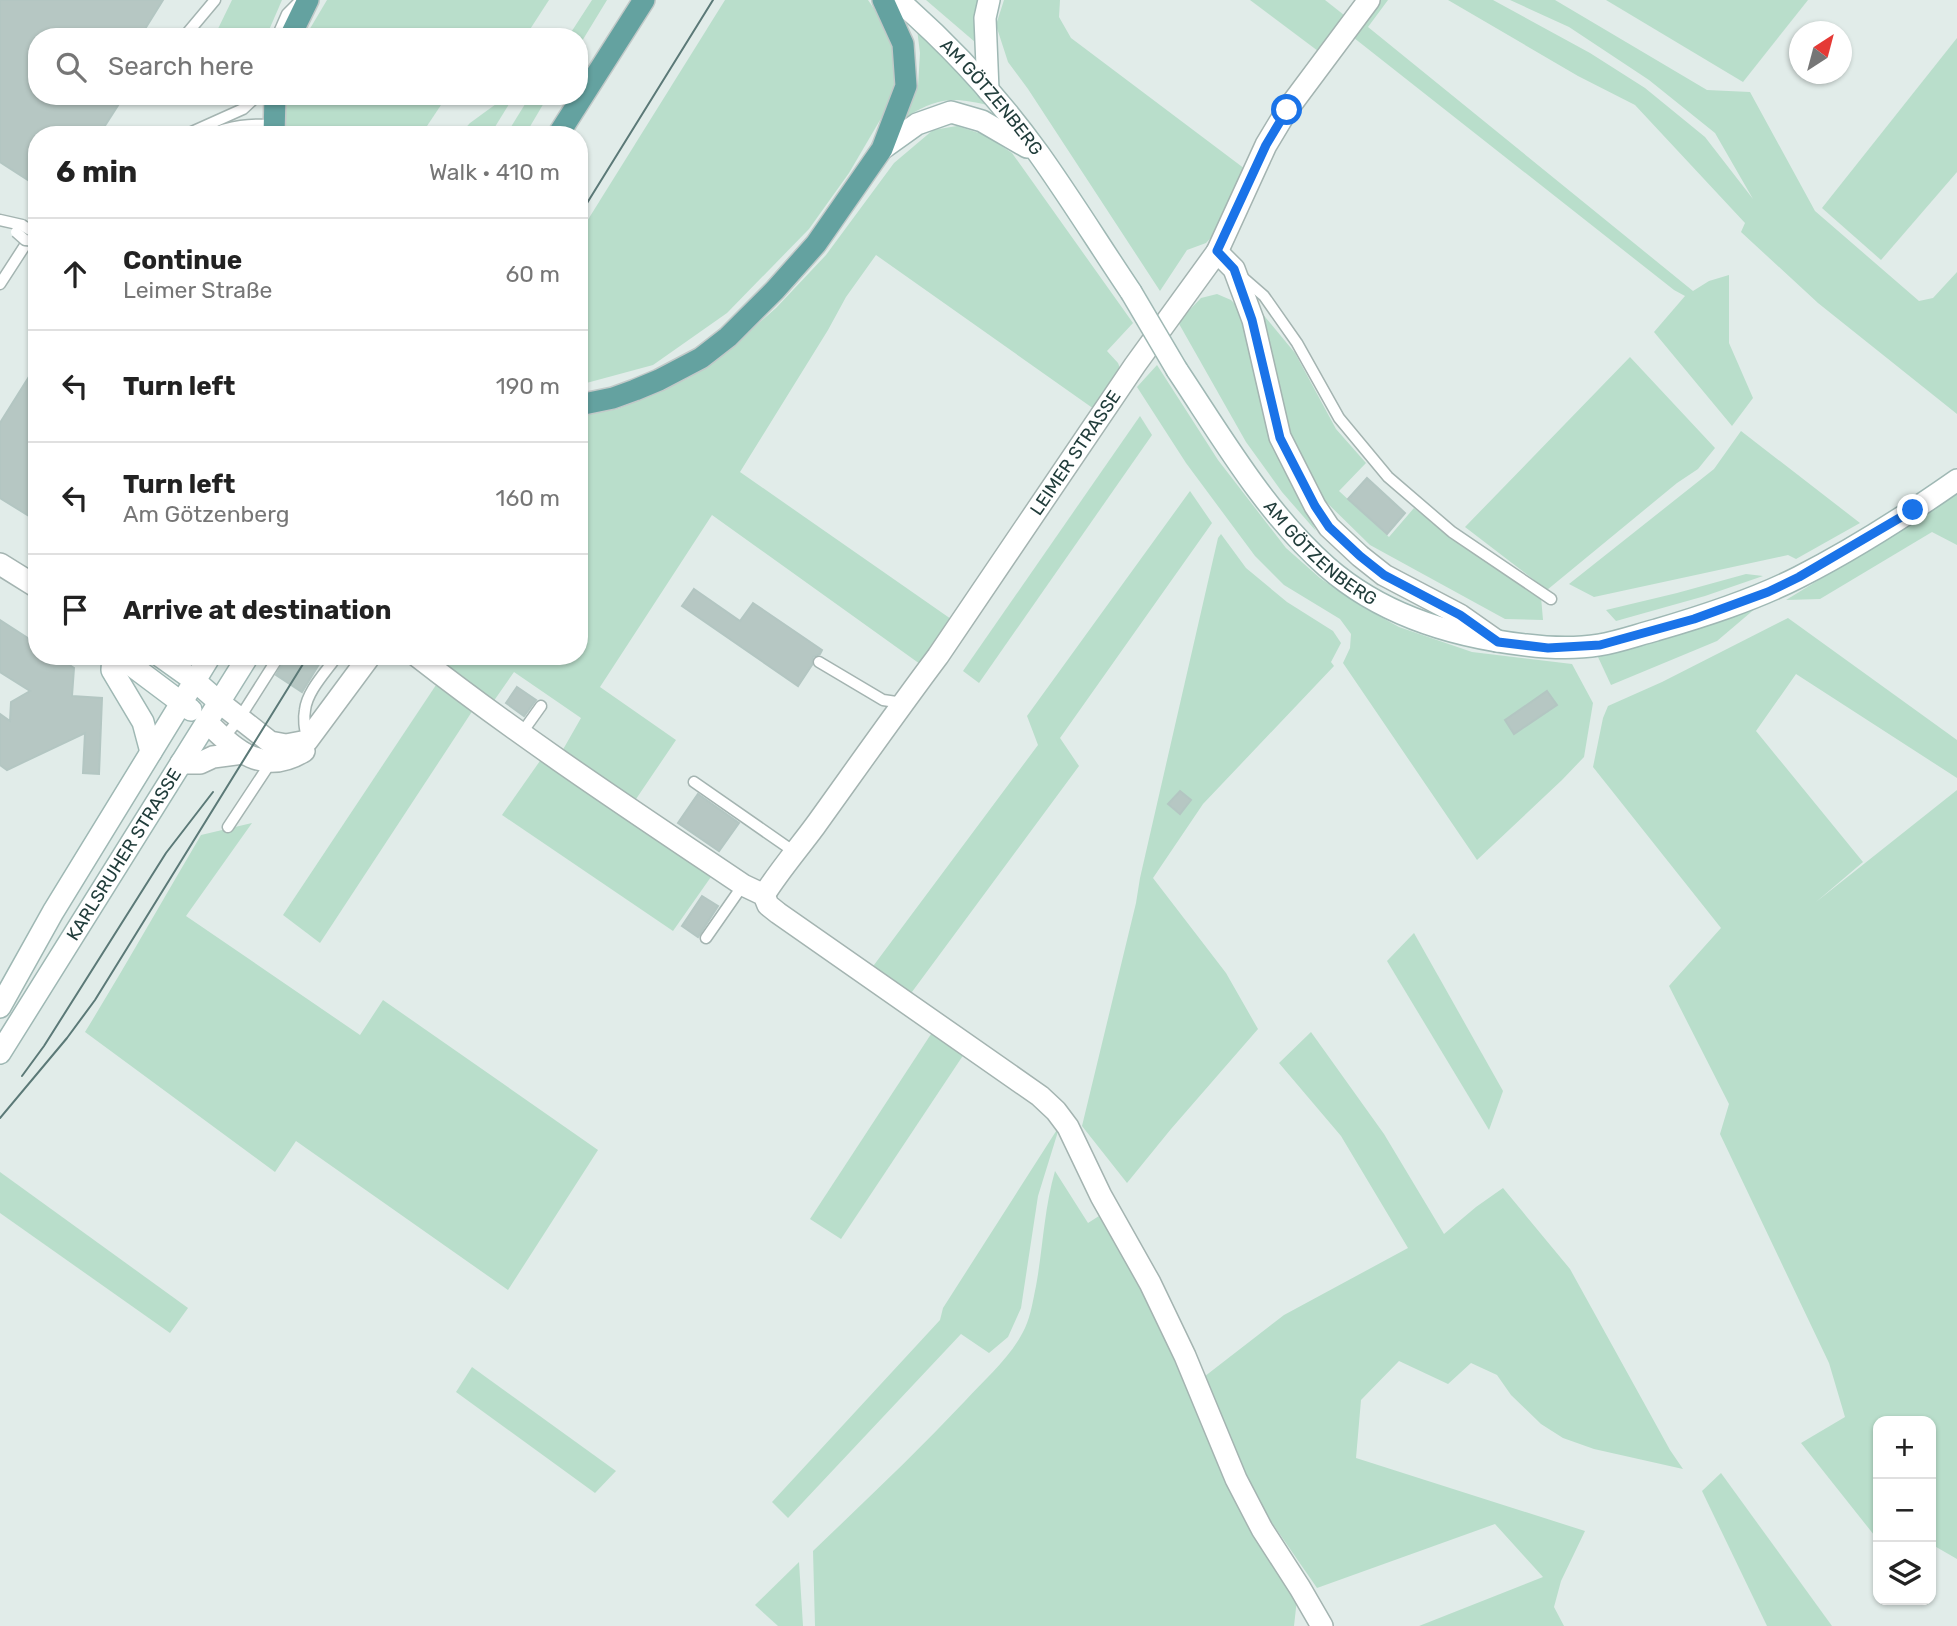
<!DOCTYPE html>
<html lang="en">
<head>
<meta charset="utf-8">
<style>
  body { margin:0; font-family:Rubik,sans-serif; background:#f6f6f6; color:#222 }
  .controls { position:absolute; right:21px; bottom:21px; display:grid; overflow:hidden; border-radius:14px; box-shadow:0 2px 5px #0004 }
  .controls button { width:63px; height:63px; display:grid; place-items:center; padding:0; border:0; border-bottom:2px solid #e0e0e0; background:#fff; color:#222; font:35px sans-serif }
  .compass { position:absolute; left:1789px; top:21px; width:63px; height:63px; border-radius:50%; background:#fff; box-shadow:0 2px 5px #0004; rotate:36deg }
  .stop { position:absolute; width:21px; height:21px; margin:-16px; border:5px solid #1a73e8; border-radius:50%; background:#fff }
  .stop.end { background:#1a73e8; border-color:#fff; box-shadow:0 2px 7px #0008 }
  .list { margin:0; padding:0; list-style:none }
  h2 { display:flex; justify-content:space-between; align-items:center; height:91px; margin:0; padding:0 28px; font-size:30px }
  h2 small { font-size:23px; font-weight:400; color:#767676 }
  .list li { display:grid; grid-template-columns:46px 1fr auto; gap:21px; align-items:center; box-sizing:border-box; height:112px; padding:0 28px; border-top:2px solid #e0e0e0 }
  .list b { display:block; font-size:26px; white-space:nowrap }
  .list p { margin:0; font-size:23px; white-space:nowrap; color:#767676 }
  .list em { font-size:23px; font-style:normal; color:#767676 }
  .icon { flex:none; width:38px; height:38px; fill:none; stroke:currentColor; stroke-width:2; stroke-linecap:round; stroke-linejoin:round }
  .map { position:relative; flex:none; width:1957px; height:1626px; overflow:hidden }
  .search { position:absolute; background:#fff; box-shadow:0 2px 5px #0004; left:28px; top:28px; width:560px; height:77px; display:flex; align-items:center; gap:18px; box-sizing:border-box; padding:0 24px; border-radius:28px; color:#767676; font-size:26px }
  .panel { position:absolute; background:#fff; box-shadow:0 2px 5px #0004; left:28px; top:126px; width:560px; height:539px; border-radius:28px }
  .map>svg:first-child { display:block }
</style>
</head>
<body>
<div class="map">
<svg width="1957" height="1626" viewBox="0 0 1957 1626">
  <rect width="100%" height="100%" fill="#e1ece9"/>
  <g fill="#b9decb">
    <path d="M232,0H282L266,37H214Z"/>
    <path d="M327,0H549L525,37H305Z"/>
    <path d="M592,0H607L579,46V37H568Z"/>
    <path d="M725,0H868L882,20L894,42V87L883,115L849,173L809,229L727,313L653,365L579,385V234Z"/>
    <path d="M926,0H979L974,21L975,42Z"/>
    <path d="M1004,0H1060L1059,17L1071,38L1245,169L1216,232L1206,243L1187,250L1160,291L1028,89L1008,62L996,25Z"/>
    <path d="M1250,0H1325L1344,15L1318,51Z"/>
    <path d="M1374,0H1388L1368,27L1693,291L1709,281L1729,275V343L1753,398L1732,426L1654,332L1685,296L1674,290L1349,34Z"/>
    <path d="M1448,0H1493L1590,53L1645,88L1705,137L1753,199L1715,133L1649,80L1569,27L1510,0H1555L1707,90L1750,92L1815,211L1919,301L1933,298L1957,272V414L1818,303L1741,232L1745,223L1635,105L1578,76Z"/>
    <path d="M1606,0H1808L1743,82Z"/>
    <path d="M917,29L992,106C954,97 940,96 906,117L918,86L920,53Z"/>
    <path d="M1957,38V172L1881,260L1822,208Z"/>
    <path d="M285,96H447L421,135H286Z"/>
    <path d="M507,96H514L490,135H459L470,123Z"/>
    <path d="M530,96H548L525,135H506Z"/>
    <path d="M957,126L985,135L1012,153L1133,323L1107,351L1118,363L1121,371L1094,409L876,255L846,297L828,330L740,472L951,619L920,664L712,515L600,687L676,740L634,802L561,753L581,718L514,672L491,705L433,656H579V416L618,409L689,378L730,348L776,308L826,255L894,163L933,130Z"/>
    <path d="M1217,294L1231,300L1247,316L1275,440L1316,531L1282,492L1246,442L1178,322L1201,298Z"/>
    <path d="M1261,312L1295,353L1336,429L1366,463L1339,491L1389,537L1414,508L1460,545L1541,597L1543,620L1505,619L1370,545L1318,494L1291,439L1279,399Z"/>
    <path d="M1630,357L1715,448L1698,469L1677,483L1547,590L1465,527Z"/>
    <path d="M1157,365L1218,460L1286,548L1320,578L1361,606L1399,627L1472,652L1572,664L1593,703L1584,757L1562,780L1477,860L1343,663L1350,648L1351,634L1340,619L1284,585L1255,556L1186,463L1137,387Z"/>
    <path d="M1140,416L1152,435L979,683L963,671Z"/>
    <path d="M1741,431L1860,523L1796,559L1788,555L1594,597L1569,584L1714,469Z"/>
    <path d="M1190,491L1212,523L1060,738L1079,766L909,996L871,969L1038,745L1027,716Z"/>
    <path d="M1957,493V545L1932,532L1820,599L1786,600L1933,510Z"/>
    <path d="M1221,534L1246,568L1287,602L1333,631L1341,643L1331,662L1334,666L1203,804L1153,878L1226,973L1258,1029L1171,1129L1127,1183L1082,1126L1136,903L1140,878L1218,538Z"/>
    <path d="M1746,574L1763,576L1705,596L1616,621L1606,610L1677,593Z"/>
    <path d="M1757,607L1717,641L1611,685L1598,657Z"/>
    <path d="M1788,618L1957,740V778L1796,674L1756,731L1863,862L1816,902L1957,790V1559L1931,1544V1421H1878V1540L1801,1443L1845,1417L1829,1363L1720,1134L1729,1104L1669,986L1721,928L1593,767L1603,718L1608,706L1662,682Z"/>
    <path d="M436,685L473,710L320,943L283,915Z"/>
    <path d="M542,758L713,874L673,931L502,815Z"/>
    <path d="M252,823L186,916L360,1035L383,1000L598,1150L508,1290L296,1141L275,1172L85,1032C125,967 162,901 201,835Z"/>
    <path d="M1414,933L1503,1091L1489,1130L1387,961Z"/>
    <path d="M935,1028L966,1051L841,1239L810,1219Z"/>
    <path d="M1311,1032L1384,1134L1444,1234L1476,1207L1503,1188L1570,1269L1670,1450L1683,1469L1594,1449L1563,1438L1541,1424L1511,1395L1497,1375L1471,1363L1448,1384L1399,1361L1361,1400L1356,1458L1585,1531L1561,1581L1554,1607L1564,1626H1419L1543,1577L1495,1524L1317,1588L1261,1507L1200,1380L1284,1315L1408,1248L1341,1136L1279,1063Z"/>
    <path d="M1060,1125L1038,1196L1021,1308L1008,1337L989,1353L961,1334L788,1518L772,1502L940,1320L943,1308Z"/>
    <path d="M1055,1171L1088,1223L1099,1216L1159,1319L1297,1599L1294,1626H815L813,1551C864,1502 916,1453 965,1401C986,1378 1012,1356 1025,1328C1031,1315 1033,1300 1036,1286C1043,1248 1044,1209 1055,1171Z"/>
    <path d="M0,1172L188,1308L170,1333L0,1213Z"/>
    <path d="M472,1367L616,1471L595,1493L456,1392Z"/>
    <path d="M1721,1473L1832,1626H1767L1702,1491Z"/>
    <path d="M799,1562L803,1626H778L755,1605Z"/>
  </g>
  <g fill="#b6c7c3" stroke="#b3c6c2" stroke-width="2">
    <path d="M0,0H163L140,37H37V96H124L99,135H37V186L0,162Z"/>
    <path d="M37,364V521L0,498V423Z"/>
    <path d="M1367,478L1405,513L1387,534L1348,499Z"/>
    <path d="M694,589L740,621L753,603L822,650L820,654L813,657L812,665L798,686L682,606Z"/>
    <path d="M0,620L37,644V656H56L74,668L72,696L102,698L99,774L83,773L85,733L7,770L0,765V714L10,721L11,702L30,691L0,672Z"/>
    <path d="M287,656H324L302,692L276,675Z"/>
    <path d="M517,687L536,700L524,716L506,703Z"/>
    <path d="M1547,691L1557,705L1514,734L1505,720Z"/>
    <path d="M1180,791L1191,800L1180,814L1168,804Z"/>
    <path d="M698,794L739,823L719,851L678,823Z"/>
    <path d="M702,896L718,906L698,937L682,926Z"/>
  </g>
  <g fill="none" stroke-linecap="round" stroke-linejoin="round">
    <defs>
      <g id="lane">
        <path d="M184,37L215,0"/>
        <path d="M277,37L287,14L301,0"/>
        <path d="M185,135L243,109L257,96"/>
        <path d="M210,135C231,125 250,124 273,125"/>
        <path d="M0,220L22,225"/>
        <path d="M1241,276L1264,296L1297,343L1339,418L1388,477L1452,532L1551,599"/>
        <path d="M0,284L33,233"/>
        <path d="M819,662L883,700L903,703"/>
        <path d="M521,734L541,706"/>
        <path d="M223,739L239,719L279,656"/>
        <path d="M307,739C305,729 303,720 305,710C307,691 326,672 337,656"/>
        <path d="M694,782L796,853"/>
        <path d="M228,827L271,762"/>
        <path d="M706,938L743,885"/>
      </g>
      <g id="street">
        <path d="M1217,252L1234,269L1253,320L1280,437L1315,506L1329,527L1360,556L1384,575L1460,615L1497,641"/>
        <path d="M0,564L37,587"/>
        <path d="M417,656C522,738 633,811 743,885L764,895L768,905L778,913L1040,1096L1056,1111L1068,1127L1101,1196L1150,1283L1185,1356L1236,1479L1262,1529L1300,1588L1322,1626"/>
        <path d="M219,702L270,742L286,745L307,741L370,656"/>
        <path d="M207,722C235,751 264,776 304,751"/>
        <path d="M181,763H200L213,757L243,753"/>
        <path id="s1" d="M764,895C779,871 798,849 815,826C856,769 896,712 938,656L1135,365L1217,252L1266,145L1287,110L1369,0"/>
      </g>
      <g id="secondary">
        <path id="s2" d="M898,0C951,46 998,97 1039,154C1071,199 1100,246 1131,292"/>
        <path d="M988,90L985,18L989,0"/>
        <path d="M882,149L917,124L951,112L982,121L1027,147"/>
        <path id="s3" d="M1177,370C1223,439 1265,512 1327,567C1383,616 1454,637 1526,645C1550,648 1575,649 1599,645C1618,642 1637,635 1656,630C1704,616 1754,600 1799,577C1854,549 1907,515 1957,480"/>
        <path d="M113,656L112,670L143,722L151,752"/>
        <path d="M119,656L191,710"/>
        <path d="M160,656L195,681L219,702"/>
        <path d="M0,1007L53,912L210,656"/>
        <path id="s4" d="M0,1053L248,656"/>
      </g>
      <g id="primary">
        <path d="M290,37L308,0"/>
        <path d="M274,135L275,96"/>
        <path d="M558,135L644,0"/>
        <path d="M579,405L613,398L635,390L659,380L701,358L728,337L775,290L816,244L882,149L906,86L903,44L883,0"/>
      </g>
    </defs>
    <use href="#lane" stroke="#a4b4b1" stroke-width="13"/>
    <use href="#street" stroke="#a4b4b1" stroke-width="24"/>
    <use href="#secondary" stroke="#9fb8b4" stroke-width="24"/>
    <use href="#primary" stroke="#c1c9c8" stroke-width="24"/>
    <use href="#lane" stroke="#fff" stroke-width="10"/>
    <use href="#street" stroke="#fff" stroke-width="21"/>
    <use href="#secondary" stroke="#fff" stroke-width="21"/>
    <use href="#primary" stroke="#64a2a0" stroke-width="21"/>
    <g stroke="#5b7977" stroke-width="2">
      <path d="M579,216L713,0"/>
      <path d="M22,1076L44,1046L166,853L213,792"/>
      <path d="M0,1118L67,1038L95,1000L308,656"/>
    </g>
    <defs>
      <g id="lane-bridge">
        <path d="M22,225L30,230H37"/>
        <path d="M16,232L25,240L37,241"/>
      </g>
      <path id="secondary-bridge" d="M1131,292L1177,370"/>
    </defs>
    <use href="#lane-bridge" stroke="#a4b4b1" stroke-width="13" stroke-linecap="butt"/>
    <use href="#secondary-bridge" stroke="#9fb8b4" stroke-width="24" stroke-linecap="butt"/>
    <use href="#lane-bridge" stroke="#fff" stroke-width="10"/>
    <use href="#secondary-bridge" stroke="#fff" stroke-width="21"/>
  </g>
  <g fill="none" stroke-linecap="round" stroke-linejoin="round">
    <path stroke="#1a73e8" stroke-width="9" d="M1287,110L1266,145L1217,251L1234,269L1252,320L1280,438L1315,506L1329,527L1360,556L1384,575L1460,615L1498,642L1548,648L1600,645L1694,619L1768,592L1799,577L1913,510"/>
  </g>
  <g text-anchor="middle" dominant-baseline="central" stroke-width="7" stroke-linejoin="round" paint-order="stroke">
    <g font-size="18" fill="#213d3b" stroke="#f2f8f6">
      <text stroke="none"><textPath href="#s2" startOffset="135">AM GÖTZENBERG</textPath></text>
      <text stroke="none"><textPath href="#s1" startOffset="541">LEIMER STRASSE</textPath></text>
      <text stroke="none"><textPath href="#s3" startOffset="234">AM GÖTZENBERG</textPath></text>
      <text stroke="none"><textPath href="#s4" startOffset="234">KARLSRUHER STRASSE</textPath></text>
    </g>
  </g>
</svg>
<div class="controls">
<button>+</button>
<button>−</button>
<button><svg class="icon" aria-label="layers" viewBox="0 0 24 24"><path d="M12 4l9 5-9 5-9-5zM3 14l9 5 9-5"/></svg></button>
</div>
<svg class="compass" viewBox="-18 -18 36 36"><path d="M0-13l5 13h-10z" fill="#e53935"/><path d="M0 13l5-13h-10z" fill="#767676"/></svg>
<div class="stop" style="left:1287px;top:110px"></div>
<div class="stop end" style="left:1913px;top:510px"></div>
<div class="search"><svg class="icon" aria-label="search" viewBox="0 0 24 24"><circle cx="10" cy="10" r="6"/><path d="M15 15l6 6"/></svg>Search here</div>
<section class="panel">
<h2>6 min<small>Walk · 410 m</small></h2>
<ul class="list">
<li><svg class="icon" aria-label="ahead" viewBox="0 0 24 24"><path d="M12 20V5M6 11l6-6 6 6"/></svg><div><b>Continue</b><p>Leimer Straße</p></div><em>60 m</em></li>
<li><svg class="icon" aria-label="left" viewBox="0 0 24 24"><path d="M17 20v-9H6M10 6l-5 5 5 5"/></svg><div><b>Turn left</b></div><em>190 m</em></li>
<li><svg class="icon" aria-label="left" viewBox="0 0 24 24"><path d="M17 20v-9H6M10 6l-5 5 5 5"/></svg><div><b>Turn left</b><p>Am Götzenberg</p></div><em>160 m</em></li>
<li><svg class="icon" aria-label="arrive" viewBox="0 0 24 24"><path d="M6 21V4h12l-3 4 3 4H6"/></svg><div><b>Arrive at destination</b></div></li>
</ul>
</section>
</div>
</body>
</html>
